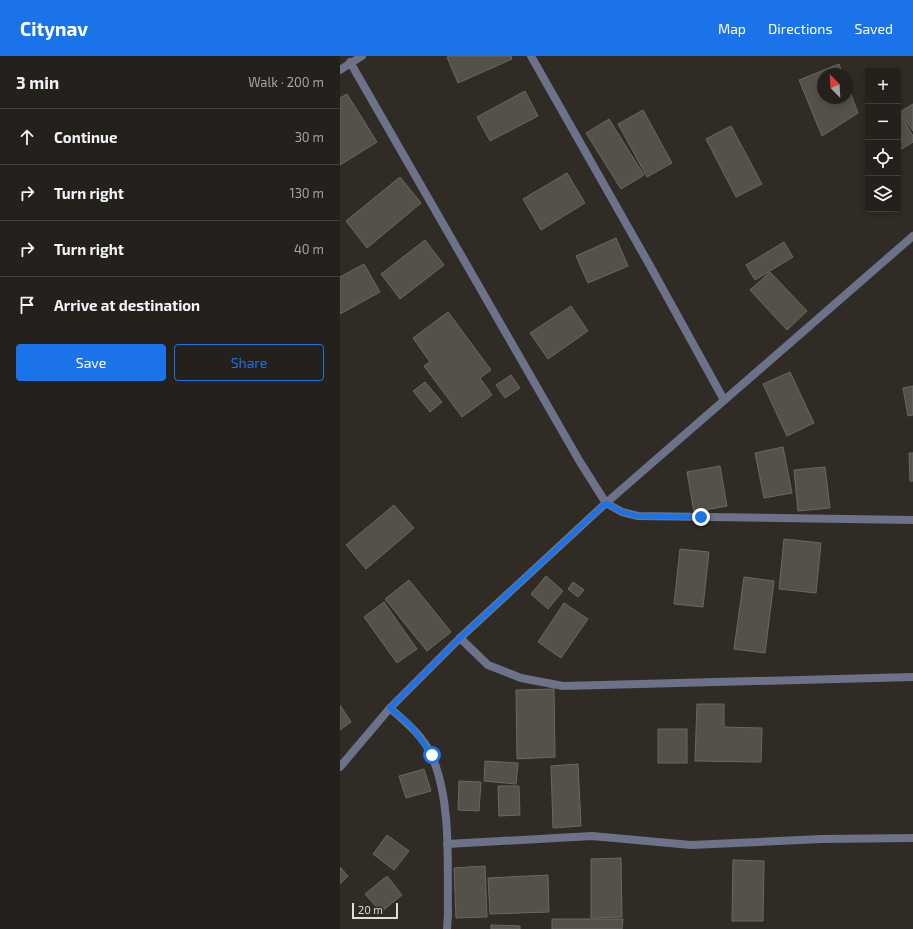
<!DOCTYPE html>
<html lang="en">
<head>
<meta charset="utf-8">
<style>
  body { margin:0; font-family:"Exo 2",sans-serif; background:#2c2925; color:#f1f3f6 }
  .controls { position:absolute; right:12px; top:12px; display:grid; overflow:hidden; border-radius:4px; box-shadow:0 2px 6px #0003 }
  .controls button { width:36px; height:36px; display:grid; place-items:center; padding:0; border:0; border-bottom:1px solid #413e3b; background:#24211c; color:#f1f3f6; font:20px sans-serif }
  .compass { position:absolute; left:477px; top:12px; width:36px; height:36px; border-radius:50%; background:#24211c; box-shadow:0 2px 6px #0003; rotate:336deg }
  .scale { position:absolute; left:12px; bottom:10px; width:46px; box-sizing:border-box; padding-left:4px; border:2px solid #dfddd8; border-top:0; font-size:11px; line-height:14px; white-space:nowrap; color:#dfddd8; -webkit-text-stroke:3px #302c25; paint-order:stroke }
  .stop { position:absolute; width:12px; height:12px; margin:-9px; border:3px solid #1a73e8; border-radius:50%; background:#fff }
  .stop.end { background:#1a73e8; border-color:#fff; box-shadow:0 1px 4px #0008 }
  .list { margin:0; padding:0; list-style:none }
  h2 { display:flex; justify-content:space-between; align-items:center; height:52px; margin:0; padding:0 16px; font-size:17px }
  h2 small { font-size:13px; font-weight:400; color:#a3a3a3 }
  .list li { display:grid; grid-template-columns:26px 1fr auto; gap:12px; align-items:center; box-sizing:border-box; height:56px; padding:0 16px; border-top:1px solid #413e3b }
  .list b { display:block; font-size:15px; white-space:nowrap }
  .list em { font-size:13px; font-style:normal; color:#a3a3a3 }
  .actions { display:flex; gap:8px; padding:12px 16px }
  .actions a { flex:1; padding:9px 0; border:1px solid #1a73e8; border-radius:4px; text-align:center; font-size:14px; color:#1a73e8 }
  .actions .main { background:#1a73e8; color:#fff }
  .icon { flex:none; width:22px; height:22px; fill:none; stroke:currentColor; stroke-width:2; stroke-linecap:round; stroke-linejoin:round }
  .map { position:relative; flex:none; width:573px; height:873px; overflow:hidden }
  header { display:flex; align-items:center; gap:24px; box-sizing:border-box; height:56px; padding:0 20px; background:#1a73e8; color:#fff }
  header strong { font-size:19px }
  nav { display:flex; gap:22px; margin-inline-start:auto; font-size:14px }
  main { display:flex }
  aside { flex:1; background:#24211c }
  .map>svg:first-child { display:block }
</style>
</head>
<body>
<header>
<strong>Citynav</strong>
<nav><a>Map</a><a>Directions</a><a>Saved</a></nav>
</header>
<main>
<aside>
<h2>3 min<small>Walk · 200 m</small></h2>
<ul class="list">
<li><svg class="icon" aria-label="ahead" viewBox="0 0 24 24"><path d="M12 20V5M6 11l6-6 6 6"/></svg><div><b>Continue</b></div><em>30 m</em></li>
<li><svg class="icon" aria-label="right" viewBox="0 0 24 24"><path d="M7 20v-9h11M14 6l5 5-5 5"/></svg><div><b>Turn right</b></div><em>130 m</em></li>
<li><svg class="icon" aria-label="right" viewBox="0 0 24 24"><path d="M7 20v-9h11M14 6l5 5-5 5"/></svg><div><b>Turn right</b></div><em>40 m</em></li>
<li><svg class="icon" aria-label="arrive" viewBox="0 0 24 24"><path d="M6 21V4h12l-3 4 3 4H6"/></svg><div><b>Arrive at destination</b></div></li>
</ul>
<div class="actions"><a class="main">Save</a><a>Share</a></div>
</aside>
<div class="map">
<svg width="573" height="873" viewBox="0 0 573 873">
  <rect width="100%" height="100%" fill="#302c25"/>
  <g fill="#545149" stroke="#6c6860">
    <path d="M110,0H171L172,3L118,27L107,1Z"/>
    <path d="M499,8L503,18H483V42H507V28L518,57L482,80L459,24Z"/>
    <path d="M185,35L198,60L150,85L137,61Z"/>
    <path d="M7,38L37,86L0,109V42Z"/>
    <path d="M573,48V75L560,56Z"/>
    <path d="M303,54L332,107L307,121L278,68Z"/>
    <path d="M558,54L573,80V86L558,95Z"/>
    <path d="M269,63L304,119L281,133L246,77Z"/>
    <path d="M391,70L422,128L396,141L366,83Z"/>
    <path d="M227,117L245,147L201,174L183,143Z"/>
    <path d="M60,121L81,147L27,192L6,165Z"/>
    <path d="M276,182L288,210L248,227L236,200Z"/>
    <path d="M85,184L104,209L60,243L41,218Z"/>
    <path d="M444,186L453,201L415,224L406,209Z"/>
    <path d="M24,208L40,236L0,258V221Z"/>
    <path d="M430,216L467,255L447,274L410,234Z"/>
    <path d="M231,250L248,275L208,303L190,277Z"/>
    <path d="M108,256L151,314L140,322L152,339L122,361L84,310L90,306L73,282Z"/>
    <path d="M450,316L474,367L447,380L423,328Z"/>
    <path d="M171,319L180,332L165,342L156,329Z"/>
    <path d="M85,326L102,346L90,356L73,335Z"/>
    <path d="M573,330V359L568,360L563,332Z"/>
    <path d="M443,391L452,437L424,442L415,397Z"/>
    <path d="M569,397H573V425H570Z"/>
    <path d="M380,410L387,450L354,456L347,416Z"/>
    <path d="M485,411L490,452L458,455L454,414Z"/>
    <path d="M54,449L74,472L26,513L6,489Z"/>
    <path d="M444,483L481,487L476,537L439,533Z"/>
    <path d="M340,493L369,496L363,551L334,548Z"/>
    <path d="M206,520L223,535L208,553L191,538Z"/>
    <path d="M404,521L434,525L425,597L394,593Z"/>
    <path d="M69,524L111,576L87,595L45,543Z"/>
    <path d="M233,526L244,534L238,541L228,533Z"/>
    <path d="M44,546L77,593L57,607L24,561Z"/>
    <path d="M224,547L248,563L221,602L198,586Z"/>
    <path d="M214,633L215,701L177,703L176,634Z"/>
    <path d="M357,648H384V671L422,672L421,706L355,705Z"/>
    <path d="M0,649L11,666L0,674Z"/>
    <rect x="318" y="673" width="29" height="34"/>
    <path d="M145,705L178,707L176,728L144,725Z"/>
    <path d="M238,708L241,770L213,772L211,710Z"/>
    <path d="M84,713L91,735L66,742L59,720Z"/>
    <path d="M119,725L141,726L139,755L118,754Z"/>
    <path d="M158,730H179L180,759L159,760Z"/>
    <path d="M47,779L69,795L54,814L33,798Z"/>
    <path d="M281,802L282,861L251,862V803Z"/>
    <path d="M393,804L424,805L423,865H392Z"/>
    <path d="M145,810L147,861L116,862L114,812Z"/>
    <path d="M0,811L8,820L0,828Z"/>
    <path d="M208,819L209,856L150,858L148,822Z"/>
    <path d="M47,820L62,839L41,856L25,838Z"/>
    <path d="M212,863H283L282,873H212Z"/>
    <path d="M151,869L180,870V873H151Z"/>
  </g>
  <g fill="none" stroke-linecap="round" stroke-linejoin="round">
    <g stroke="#6c7289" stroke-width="8">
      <path d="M191,0L309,208L384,344"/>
      <path d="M10,6L240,406L266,447L282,456L298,460L573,464"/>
      <path d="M0,14L22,0"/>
      <path d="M120,582L148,609L181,622L223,630L573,621"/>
      <path d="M50,652C66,666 83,680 92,700C112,747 107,808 108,858L107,873"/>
      <path d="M0,711L50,652L120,582L266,447L573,180"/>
      <path d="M107,788L252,780L351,789L482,783L573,782"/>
    </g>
  </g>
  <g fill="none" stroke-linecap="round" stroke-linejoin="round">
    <path stroke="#1a73e8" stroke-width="5" d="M92,699L72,671L50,652L120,582L266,447L282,456L298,460L361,461"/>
  </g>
</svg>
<div class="controls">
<button>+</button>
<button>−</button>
<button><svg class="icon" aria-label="locate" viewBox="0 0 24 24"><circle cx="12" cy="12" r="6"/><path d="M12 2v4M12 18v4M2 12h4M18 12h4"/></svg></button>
<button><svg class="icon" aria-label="layers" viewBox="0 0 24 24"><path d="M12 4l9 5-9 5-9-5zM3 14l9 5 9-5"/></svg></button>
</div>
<svg class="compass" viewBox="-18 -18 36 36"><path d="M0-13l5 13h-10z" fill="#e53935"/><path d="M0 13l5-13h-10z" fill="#a3a3a3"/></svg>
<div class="scale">20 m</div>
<div class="stop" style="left:92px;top:699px"></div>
<div class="stop end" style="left:361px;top:461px"></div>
</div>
</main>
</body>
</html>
